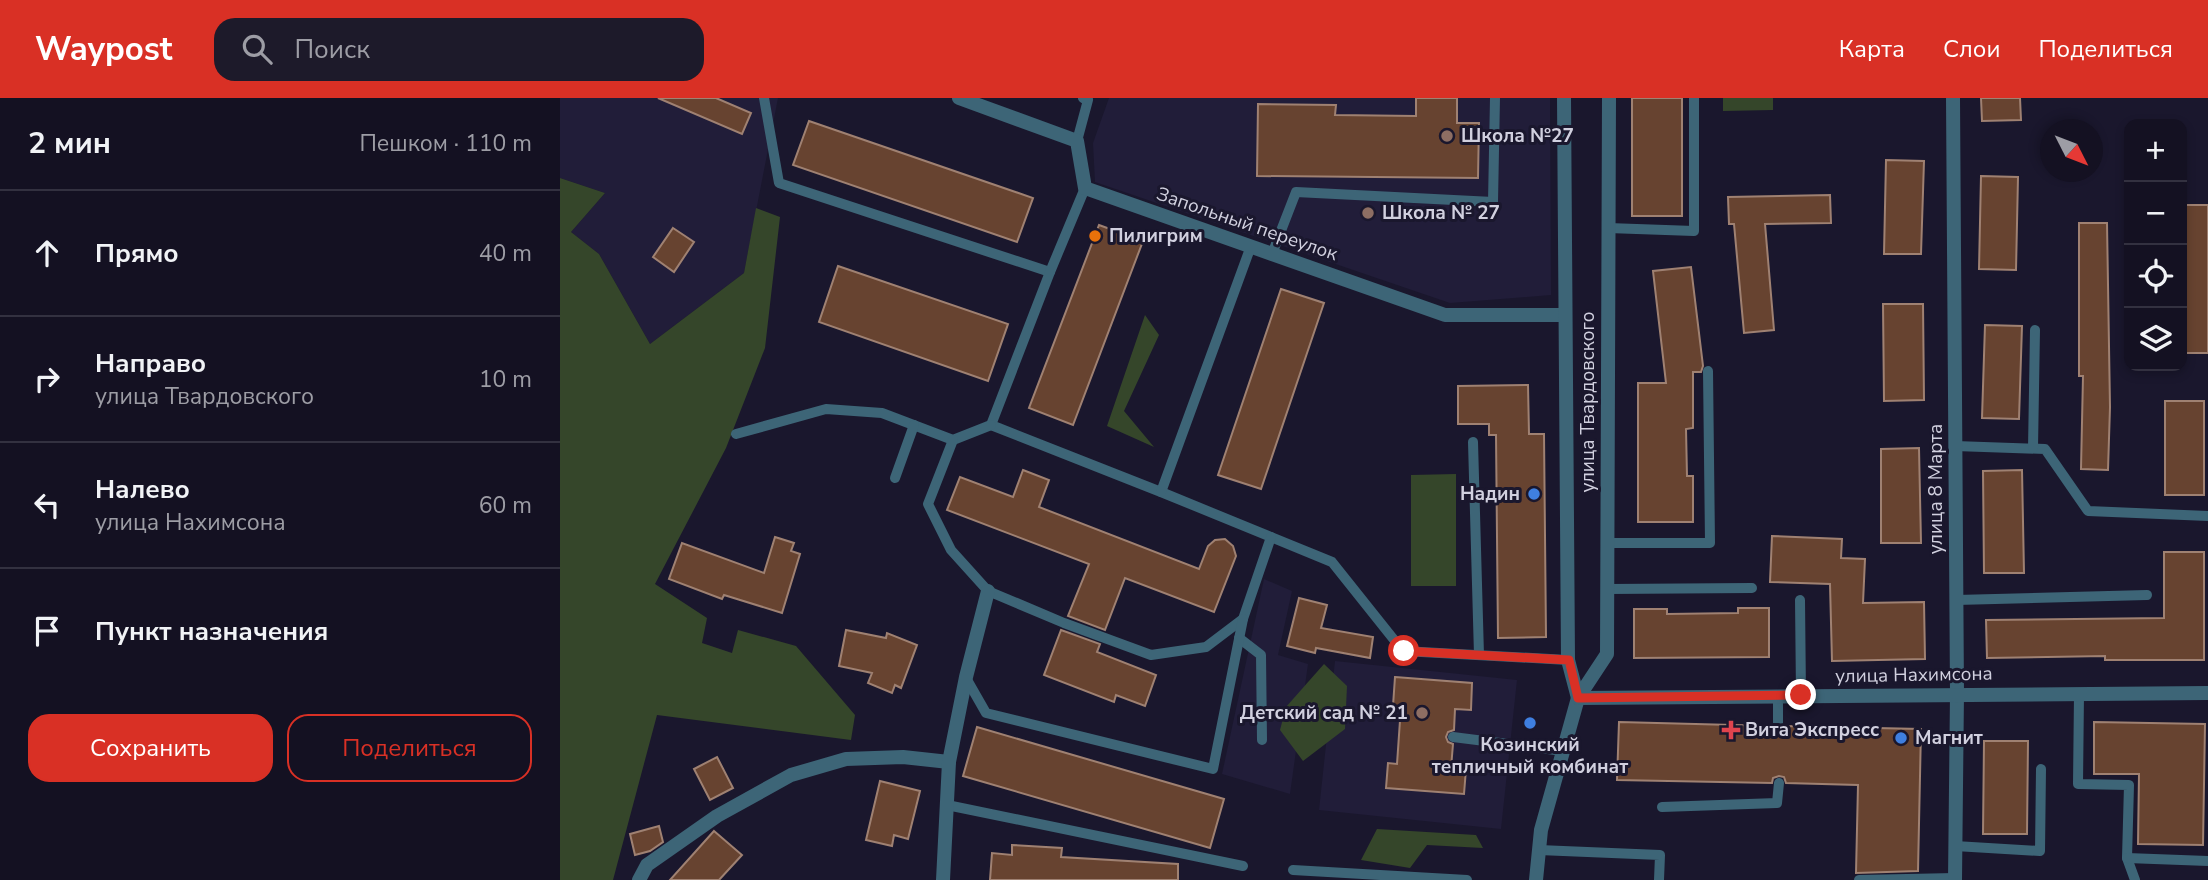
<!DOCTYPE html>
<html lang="ru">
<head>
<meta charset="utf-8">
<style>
  body { margin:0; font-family:"Nunito Sans",sans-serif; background:#1d1a2a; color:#f1f3f6 }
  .controls { position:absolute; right:21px; top:21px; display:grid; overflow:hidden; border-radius:14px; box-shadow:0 4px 10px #0003 }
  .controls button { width:63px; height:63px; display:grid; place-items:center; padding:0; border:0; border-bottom:2px solid #333140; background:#141122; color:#f1f3f6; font:35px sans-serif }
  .compass { position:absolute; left:1480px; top:21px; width:63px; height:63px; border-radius:50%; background:#141122; box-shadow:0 4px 10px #0003; rotate:132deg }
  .stop { position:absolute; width:21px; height:21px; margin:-16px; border:5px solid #d93025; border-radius:50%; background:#fff }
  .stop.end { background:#d93025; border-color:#fff; box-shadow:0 2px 7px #0008 }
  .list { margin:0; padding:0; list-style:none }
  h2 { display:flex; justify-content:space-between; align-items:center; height:91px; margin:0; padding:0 28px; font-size:30px }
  h2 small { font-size:23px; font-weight:400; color:#9d9da5 }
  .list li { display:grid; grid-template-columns:46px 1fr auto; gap:21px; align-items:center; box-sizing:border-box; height:126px; padding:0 28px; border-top:2px solid #333140 }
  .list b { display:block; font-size:26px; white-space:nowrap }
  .list p { margin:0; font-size:23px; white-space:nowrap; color:#9d9da5 }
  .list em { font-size:23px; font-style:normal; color:#9d9da5 }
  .actions { display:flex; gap:14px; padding:21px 28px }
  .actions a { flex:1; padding:16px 0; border:2px solid #d93025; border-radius:21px; text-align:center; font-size:24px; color:#d93025 }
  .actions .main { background:#d93025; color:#fff }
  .icon { flex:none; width:38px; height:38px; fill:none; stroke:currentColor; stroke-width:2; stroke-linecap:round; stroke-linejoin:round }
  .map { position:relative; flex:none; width:1648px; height:782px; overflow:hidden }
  header { display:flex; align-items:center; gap:42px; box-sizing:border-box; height:98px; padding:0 35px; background:#d93025; color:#fff }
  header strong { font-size:33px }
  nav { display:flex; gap:38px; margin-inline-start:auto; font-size:24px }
  .search { width:490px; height:63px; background:#1d1a2a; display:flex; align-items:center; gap:18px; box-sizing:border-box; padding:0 24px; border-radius:21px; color:#9d9da5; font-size:26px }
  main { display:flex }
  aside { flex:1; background:#141122 }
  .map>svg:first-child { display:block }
</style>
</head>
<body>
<header>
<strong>Waypost</strong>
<div class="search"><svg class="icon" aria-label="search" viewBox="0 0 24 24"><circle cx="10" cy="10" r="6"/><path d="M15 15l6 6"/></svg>Поиск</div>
<nav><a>Карта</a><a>Слои</a><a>Поделиться</a></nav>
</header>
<main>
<aside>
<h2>2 мин<small>Пешком · 110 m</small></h2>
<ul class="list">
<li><svg class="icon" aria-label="ahead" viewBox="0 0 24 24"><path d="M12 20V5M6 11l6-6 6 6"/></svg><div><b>Прямо</b></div><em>40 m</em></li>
<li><svg class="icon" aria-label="right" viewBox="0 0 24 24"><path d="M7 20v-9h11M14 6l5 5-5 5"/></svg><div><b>Направо</b><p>улица Твардовского</p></div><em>10 m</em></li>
<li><svg class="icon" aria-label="left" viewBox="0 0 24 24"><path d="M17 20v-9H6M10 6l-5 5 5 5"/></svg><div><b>Налево</b><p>улица Нахимсона</p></div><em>60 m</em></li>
<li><svg class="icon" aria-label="arrive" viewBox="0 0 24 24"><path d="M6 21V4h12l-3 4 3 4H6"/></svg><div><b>Пункт назначения</b></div></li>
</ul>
<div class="actions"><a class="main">Сохранить</a><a>Поделиться</a></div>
</aside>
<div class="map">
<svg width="1648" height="782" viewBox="0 0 1648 782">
  <rect width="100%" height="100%" fill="#1a172d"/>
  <g fill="#211d39">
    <path d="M0,0H218L184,175L90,246L39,156L11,134L45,95L0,80Z"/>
    <path d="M549,0H990L991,197L890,205L535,84L533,45Z"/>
    <path d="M704,481L732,493L718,557L748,566L730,696L662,676Z"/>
    <path d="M775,563L957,582L941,731L759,712Z"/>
  </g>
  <g fill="#35462a">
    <path d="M1163,0H1213V12L1163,13Z"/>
    <path d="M0,80L45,95L11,134L39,156L90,246L184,175L196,110L220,119L205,250L166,350L95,486L147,520L142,545L172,555L178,532L236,548L295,617L291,642L97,617L53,782H0Z"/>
    <path d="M585,217L599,237L564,313L594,349L547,328Z"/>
    <path d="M896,376V488H851V377Z"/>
    <path d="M764,566L787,588L785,631L743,663L720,632L726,609Z"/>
    <path d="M817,731L916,737L923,750L867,747L850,770L801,762Z"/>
  </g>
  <g fill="#674330" stroke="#9f8172" stroke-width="2">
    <path d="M98,0H156L191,15L182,36Z"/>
    <path d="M856,0H897V25H919L918,80L697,78L698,6L776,7L775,17L856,18Z"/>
    <rect x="1072" y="0" width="50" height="118"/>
    <path d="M1421,0H1460L1461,22L1422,23Z"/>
    <path d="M249,23L473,100L457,144L233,67Z"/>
    <path d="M1326,62L1364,63L1361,156H1324Z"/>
    <path d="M1421,78L1458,79L1456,172L1419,171Z"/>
    <path d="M1270,97L1271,125L1205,126L1214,232L1184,235L1174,126H1169L1168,99Z"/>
    <rect x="1622" y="107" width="26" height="148"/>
    <path d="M1519,125H1547L1550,309L1548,372L1521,371L1523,278H1519Z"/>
    <path d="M539,127L583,143L513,327L469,310Z"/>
    <path d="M113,130L134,144L114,174L93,159Z"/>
    <path d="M278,168L448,226L428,283L259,224Z"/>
    <path d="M1131,169L1143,268L1141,274H1133V330L1126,331L1127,378H1133V424H1078V285H1106L1093,173Z"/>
    <path d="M721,191L764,205L701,391L658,377Z"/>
    <path d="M1323,206H1363L1364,302L1324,303Z"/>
    <path d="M1425,227L1462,228L1459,321L1422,320Z"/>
    <path d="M968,287L969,336H984L986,539L938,540L936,337H929V326H898V288Z"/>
    <rect x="1605" y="303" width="39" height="94"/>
    <path d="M1359,350L1361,445H1321V351Z"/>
    <path d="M463,372L489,382L479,409L639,471L648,448L655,442L665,441L673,448L676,458L654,514L565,480L545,532L508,518L529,466L387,412L400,379L453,399Z"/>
    <path d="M1462,372L1464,475H1424L1423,373Z"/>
    <path d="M1212,438L1282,441L1281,460L1305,461L1303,505L1364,504L1365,561L1272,563L1270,486L1210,484Z"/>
    <path d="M215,439L234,445L231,453L240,456L222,515L164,497L162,501L109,481L122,445L204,475Z"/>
    <path d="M1604,454H1644V562H1545V558L1427,560L1426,522L1604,520Z"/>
    <path d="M739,500L767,507L761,530L813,539L810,560L756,550L755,555L727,548Z"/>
    <path d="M1178,510H1209V559L1074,560V511H1107V516L1178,515Z"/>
    <path d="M286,532L326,540L327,535L357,547L341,590L335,587L332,595L308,585L312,575L279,568Z"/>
    <path d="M501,532L540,546L537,554L596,577L585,608L556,597L554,604L484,577Z"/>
    <path d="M835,579L912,585L911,612L895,611L894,632L888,634L886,639L888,644L893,646L891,670L906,671L904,696L826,690L828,665L837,666L841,608H833Z"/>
    <path d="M1059,624L1211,628L1212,632L1217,635L1222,634L1225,628L1361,631L1358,773L1296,775L1298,687L1226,685L1224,679L1219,678L1213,680L1212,685L1057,682Z"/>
    <path d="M1534,624L1645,626L1643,747L1578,746L1579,676H1534Z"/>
    <path d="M417,629L664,701L650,750L403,678Z"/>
    <path d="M1424,643H1468L1467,736H1423Z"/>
    <path d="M157,659L173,690L150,702L134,671Z"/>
    <path d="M320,683L360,693L348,741L334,737L332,748L306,742Z"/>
    <path d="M99,728L103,744L90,753L75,757L70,736Z"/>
    <path d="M154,733L182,757L159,782H110Z"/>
    <path d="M452,747L502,750L501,759L618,766V782H430L432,755L452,757Z"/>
  </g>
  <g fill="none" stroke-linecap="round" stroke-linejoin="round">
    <g stroke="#3d6577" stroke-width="10">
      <path d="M204,0L219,85L490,174"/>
      <path d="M517,43L528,2L523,0"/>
      <path d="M525,90L490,174L431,327L601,394L772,464L843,553L1008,562"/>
      <path d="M1048,130L1134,133V0"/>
      <path d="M712,156L736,94L933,104L935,0"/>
      <path d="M176,336L266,311L322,315L393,342L431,327"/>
      <path d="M393,342L368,406L391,452L428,493L504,525L591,557L646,549L683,521L711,439"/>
      <path d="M913,344L919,557"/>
      <path d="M1395,348L1485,351L1528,413L1648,418"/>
      <path d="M1473,350L1475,232"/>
      <path d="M335,380L354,327"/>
      <path d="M601,394L691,148"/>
      <path d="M1047,445H1150L1148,273"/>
      <path d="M1048,491L1192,490"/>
      <path d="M1240,502L1241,597"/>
      <path d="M1396,502L1587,497"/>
      <path d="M679,540L701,557L702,642"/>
      <path d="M406,580L426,615L653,671L683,521"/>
      <path d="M1519,596L1518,686L1569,687L1567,760L1575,782"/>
      <path d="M1218,597V628"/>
      <path d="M893,639L1003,653"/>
      <path d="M387,707L683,768"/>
      <path d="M1102,709L1217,705L1219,685"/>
      <path d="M1395,748L1480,753L1481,671"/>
      <path d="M979,752L1100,757L1099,782"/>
      <path d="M1567,760L1648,763"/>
      <path d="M733,772L907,782"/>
      <path d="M1299,782L1395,780"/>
    </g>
    <g stroke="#3d6577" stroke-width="14">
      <path d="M399,0L517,43L525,90L885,217H1005"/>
      <path d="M1393,0L1397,595L1395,782"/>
      <path d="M79,782L87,767L157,718L231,677L286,661L343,659L389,664"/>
      <path d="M383,782L389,664L406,579L428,493"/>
      <path d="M976,782L981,732L1018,600L1648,595"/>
    </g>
    <g stroke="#3d6577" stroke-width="14">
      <path d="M1004,0L1008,562L1018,600"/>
      <path d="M1018,600L1047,556L1049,0"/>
    </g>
  </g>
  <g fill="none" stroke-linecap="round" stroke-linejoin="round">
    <path stroke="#d93025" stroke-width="9" d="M844,553L1009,562L1018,600L1241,597"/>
  </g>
  <g fill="#8d6e63" stroke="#1a172d" stroke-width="2.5">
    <circle cx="887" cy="38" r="7"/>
    <circle cx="808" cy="115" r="7"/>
    <circle cx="862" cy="615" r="7"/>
  </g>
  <circle fill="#e8710a" stroke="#1a172d" stroke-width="2.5" cx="535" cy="138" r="7"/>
  <g fill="#3f7fe0" stroke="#1a172d" stroke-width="2.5">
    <circle cx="974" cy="396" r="7"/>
    <circle cx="970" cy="625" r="7"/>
    <circle cx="1341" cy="640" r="7"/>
  </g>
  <path fill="#e0444e" stroke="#1a172d" stroke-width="2.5" d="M1167.5 621.5h7v7h7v7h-7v7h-7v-7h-7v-7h7z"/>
  <g text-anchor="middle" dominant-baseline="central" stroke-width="6" stroke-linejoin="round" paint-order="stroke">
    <g font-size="19" font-weight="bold" fill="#d1d0df" stroke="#1a172d" text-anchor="start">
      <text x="901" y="38">Школа №27</text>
      <text x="822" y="115">Школа № 27</text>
      <text x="549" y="138">Пилигрим</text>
      <text x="960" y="396" text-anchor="end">Надин</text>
      <text x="848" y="615" text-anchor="end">Детский сад № 21</text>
      <text x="1185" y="632">Вита Экспресс</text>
      <text x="1355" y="640">Магнит</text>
      <text x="970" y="647" text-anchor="middle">Козинский<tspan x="970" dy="22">тепличный комбинат</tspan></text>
    </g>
    <g font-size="19" fill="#d1d0df" stroke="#1a172d">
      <text transform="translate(687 126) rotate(19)">Запольный переулок</text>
      <text transform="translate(1028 304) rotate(-90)">улица Твардовского</text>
      <text transform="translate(1376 391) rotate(-90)">улица 8 Марта</text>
      <text transform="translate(1354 577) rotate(-1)">улица Нахимсона</text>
    </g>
  </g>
</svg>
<div class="controls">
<button>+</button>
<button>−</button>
<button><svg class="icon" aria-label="locate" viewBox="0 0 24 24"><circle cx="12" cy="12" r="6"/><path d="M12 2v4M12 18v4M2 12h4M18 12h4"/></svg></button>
<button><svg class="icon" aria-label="layers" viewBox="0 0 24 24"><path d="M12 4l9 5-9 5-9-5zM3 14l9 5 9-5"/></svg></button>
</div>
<svg class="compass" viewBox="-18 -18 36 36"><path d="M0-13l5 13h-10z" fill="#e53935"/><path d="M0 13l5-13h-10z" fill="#9d9da5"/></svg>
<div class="stop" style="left:844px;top:553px"></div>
<div class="stop end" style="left:1241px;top:597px"></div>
</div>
</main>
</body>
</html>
